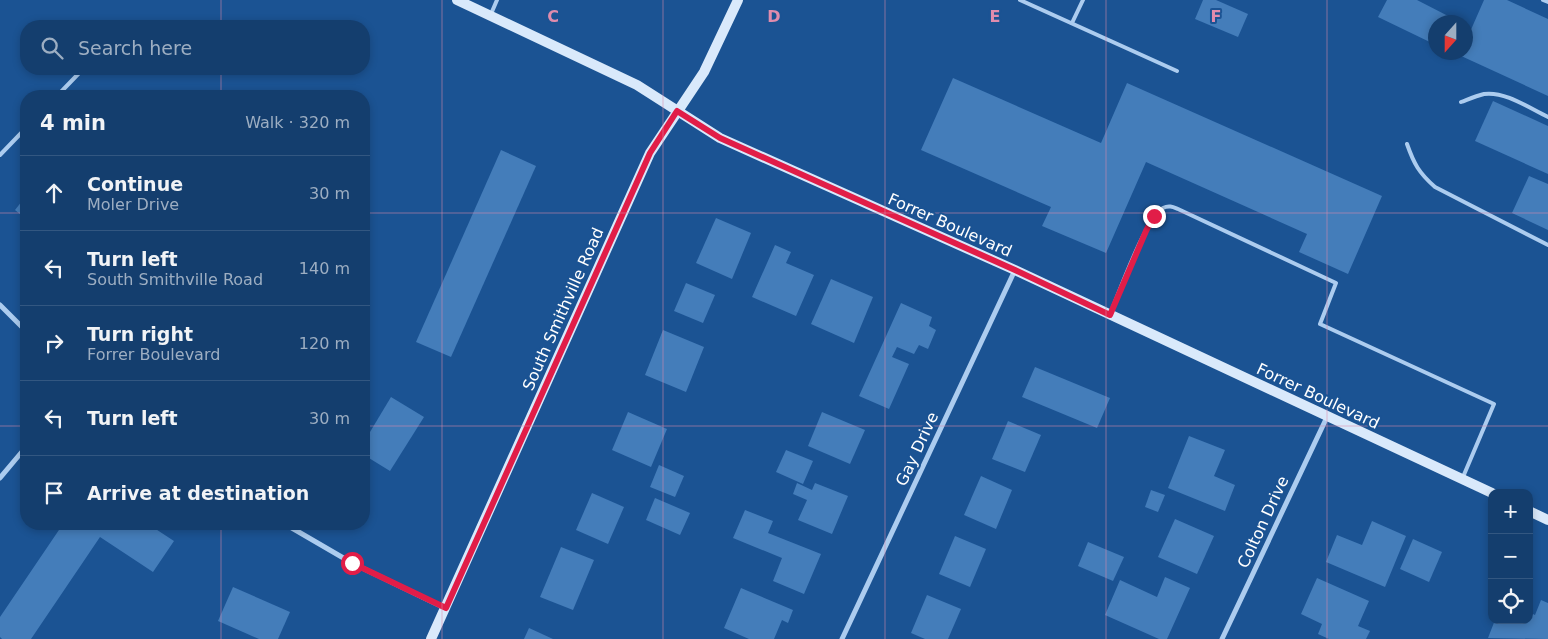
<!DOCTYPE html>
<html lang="en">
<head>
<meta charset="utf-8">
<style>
  body { margin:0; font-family:"DejaVu Sans",sans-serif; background:#214976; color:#f1f3f6 }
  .controls { position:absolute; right:15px; bottom:15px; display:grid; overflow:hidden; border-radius:10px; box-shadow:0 2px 8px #0003 }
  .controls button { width:45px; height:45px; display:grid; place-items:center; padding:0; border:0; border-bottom:1px solid #335781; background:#143e6e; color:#f1f3f6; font:25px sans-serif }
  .compass { position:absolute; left:1428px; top:15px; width:45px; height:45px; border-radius:50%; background:#143e6e; box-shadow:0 2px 8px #0003; rotate:201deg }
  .stop { position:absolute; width:15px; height:15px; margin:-11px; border:4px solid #e11d48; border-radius:50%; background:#fff }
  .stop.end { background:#e11d48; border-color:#fff; box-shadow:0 1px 5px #0008 }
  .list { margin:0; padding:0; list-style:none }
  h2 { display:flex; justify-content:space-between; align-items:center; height:65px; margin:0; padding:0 20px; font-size:21px }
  h2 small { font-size:16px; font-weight:400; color:#9daec2 }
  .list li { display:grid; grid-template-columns:32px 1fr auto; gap:15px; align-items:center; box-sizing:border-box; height:75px; padding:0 20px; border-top:1px solid #335781 }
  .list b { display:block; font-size:19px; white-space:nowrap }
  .list p { margin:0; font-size:16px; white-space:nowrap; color:#9daec2 }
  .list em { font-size:16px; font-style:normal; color:#9daec2 }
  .icon { flex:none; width:28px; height:28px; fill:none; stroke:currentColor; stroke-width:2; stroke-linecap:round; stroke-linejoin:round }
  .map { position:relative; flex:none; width:1548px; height:639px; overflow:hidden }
  .search { position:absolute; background:#143e6e; box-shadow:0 2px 8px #0003; left:20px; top:20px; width:350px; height:55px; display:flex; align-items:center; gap:12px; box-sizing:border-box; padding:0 18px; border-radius:20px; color:#9daec2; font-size:19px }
  .panel { position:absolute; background:#143e6e; box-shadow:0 2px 8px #0003; left:20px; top:90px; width:350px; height:440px; border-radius:20px }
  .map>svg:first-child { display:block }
</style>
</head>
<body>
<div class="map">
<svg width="1548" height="639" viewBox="0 0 1548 639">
  <rect width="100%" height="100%" fill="#1b5393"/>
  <g fill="#447dba">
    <path d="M1203,0H1216L1248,14L1238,37L1195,19Z"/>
    <path d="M1387,0H1417L1452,18L1450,22H1436V45L1378,17Z"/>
    <path d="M1484,0H1507L1548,19V96L1459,55L1460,52H1466V41Z"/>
    <path d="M953,78L1101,143L1127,83L1382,196L1348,274L1299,252L1307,234L1146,162L1106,253L1042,226L1051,207L921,150Z"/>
    <path d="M1493,101L1548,126V174L1475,141Z"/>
    <path d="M501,150L536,166L451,357L416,342Z"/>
    <path d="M1529,176L1548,184V230L1512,213Z"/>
    <path d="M26,196V219L15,210Z"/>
    <path d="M716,218L751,233L732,279L696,263Z"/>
    <path d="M775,245L791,252L786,263L814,275L796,316L752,297Z"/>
    <path d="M831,279L873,297L854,343L811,324Z"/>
    <path d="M686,283L715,295L703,323L674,311Z"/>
    <path d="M901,303L932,317L929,326L936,330L928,349L919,345L914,354L897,347L892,357L909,364L889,409L859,396Z"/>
    <path d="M663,330L704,347L686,392L645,375Z"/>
    <path d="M1035,367L1110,398L1097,428L1022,397Z"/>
    <path d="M391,397L424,417L390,471L364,455V442Z"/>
    <path d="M628,412L667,429L651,467L612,450Z"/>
    <path d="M822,412L865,430L850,464L808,446Z"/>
    <path d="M1008,421L1041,435L1025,472L992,459Z"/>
    <path d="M1189,436L1225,450L1214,476L1235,485L1225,511L1168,488Z"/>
    <path d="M786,450L813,461L803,484L776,472Z"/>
    <path d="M659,465L684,476L675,497L650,487Z"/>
    <path d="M981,476L1012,490L996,529L964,515Z"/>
    <path d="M797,483L812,490L815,483L848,496L832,534L798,520L807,500L793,494Z"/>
    <path d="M1151,490L1165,495L1158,512L1145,507Z"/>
    <path d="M592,493L624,507L608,544L576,530Z"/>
    <path d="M655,498L690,513L680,535L646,520Z"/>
    <path d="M745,510L773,521L768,533L821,554L804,594L773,581L782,558L733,538Z"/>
    <path d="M1175,519L1214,536L1197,574L1158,557Z"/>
    <path d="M1372,521L1406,536L1385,587L1326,562L1337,535L1362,545Z"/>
    <path d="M63,524H97L105,529L108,524H148L174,541L153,572L100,537L31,639H2L0,637V617Z"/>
    <path d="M955,536L986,549L970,587L939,574Z"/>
    <path d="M1413,539L1442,552L1429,582L1400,569Z"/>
    <path d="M1088,542L1124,557L1113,581L1078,566Z"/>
    <path d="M561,547L594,560L573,610L540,597Z"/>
    <path d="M1165,577L1190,588L1167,639H1159L1105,615L1120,580L1157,597Z"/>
    <path d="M1317,578L1369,601L1358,626L1370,631L1366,639H1329L1318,634L1322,624L1301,614Z"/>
    <path d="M233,587L290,612L278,639H259L218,621Z"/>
    <path d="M741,588L793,610L788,623L782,620L774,639H749L724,628Z"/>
    <path d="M927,595L961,609L948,639H925L911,633Z"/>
    <path d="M1541,600L1548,603V639L1488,638L1495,620H1529V612L1535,615Z"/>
    <path d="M529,628L553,639H524Z"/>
  </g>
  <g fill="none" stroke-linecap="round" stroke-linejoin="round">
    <g stroke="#acccef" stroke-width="4">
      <path d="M1020,0L1177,71"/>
      <path d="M1543,0L1548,2"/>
      <path d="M491,14L497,0"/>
      <path d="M1072,23L1083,0"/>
      <path d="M57,96L83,69"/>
      <path d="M1461,102C1469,99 1476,96 1484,94C1505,91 1529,108 1548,117"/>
      <path d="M1407,144C1414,164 1419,173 1435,187L1548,245"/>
      <path d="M0,155L26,128"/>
      <path d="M1110,314C1119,293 1146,217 1163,208C1169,205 1173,207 1178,209L1336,283L1320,324L1494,404L1463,477"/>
    </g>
    <g stroke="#acccef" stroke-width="5">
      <path d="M0,305L26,331"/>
      <path d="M0,478L26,447"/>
      <path d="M285,524L352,563L445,608"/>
      <path d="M842,639L1015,270"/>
      <path d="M1222,639L1327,417"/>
    </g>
    <g stroke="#d9e9fb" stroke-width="10">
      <path d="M457,0L637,85L720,138L1015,270L1492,493"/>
      <path d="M1529,511L1548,520"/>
      <path d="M431,639L650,153L704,72L738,0"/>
    </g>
  </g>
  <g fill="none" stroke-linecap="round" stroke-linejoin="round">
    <path stroke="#e11d48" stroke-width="6" d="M352,563L446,608L650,153L677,111L720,138L1015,270L1110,315L1146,231L1154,216"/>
  </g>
  <path fill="none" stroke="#e08cad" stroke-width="1" stroke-opacity="0.55" d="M221,0V26M442,0V639M663,0V639M885,0V639M1106,0V639M1327,0V639M221,69V96M0,213H26M364,213H1548M0,426H26M364,426H1548M221,524V639"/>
  <g text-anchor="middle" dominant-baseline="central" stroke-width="4" stroke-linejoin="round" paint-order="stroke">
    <g font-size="16" fill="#fff" stroke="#1b5393">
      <text transform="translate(950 225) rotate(24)">Forrer Boulevard</text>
      <text transform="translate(563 309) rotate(-66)">South Smithville Road</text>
      <text transform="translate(1318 396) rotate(25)">Forrer Boulevard</text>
      <text transform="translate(917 449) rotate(-65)">Gay Drive</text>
      <text transform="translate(1263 522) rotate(-65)">Colton Drive</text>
    </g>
  </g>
  <g font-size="16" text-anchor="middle" font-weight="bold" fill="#e08cad" stroke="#1b5393" stroke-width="4" stroke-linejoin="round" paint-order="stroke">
    <text x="553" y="22">C</text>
    <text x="774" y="22">D</text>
    <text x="995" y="22">E</text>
    <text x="1216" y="22">F</text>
  </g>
</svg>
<div class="controls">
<button>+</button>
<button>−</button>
<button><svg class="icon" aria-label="locate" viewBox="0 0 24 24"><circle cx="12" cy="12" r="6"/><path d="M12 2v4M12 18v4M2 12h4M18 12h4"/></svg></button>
</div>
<svg class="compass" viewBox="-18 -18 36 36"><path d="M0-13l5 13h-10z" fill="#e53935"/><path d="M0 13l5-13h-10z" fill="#9daec2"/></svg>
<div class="stop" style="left:352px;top:563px"></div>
<div class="stop end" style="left:1154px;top:216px"></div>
<div class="search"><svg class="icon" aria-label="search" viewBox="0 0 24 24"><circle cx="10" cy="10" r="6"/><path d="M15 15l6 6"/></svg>Search here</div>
<section class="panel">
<h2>4 min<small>Walk · 320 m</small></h2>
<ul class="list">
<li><svg class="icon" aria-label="ahead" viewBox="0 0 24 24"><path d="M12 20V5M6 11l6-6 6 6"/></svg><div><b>Continue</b><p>Moler Drive</p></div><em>30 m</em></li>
<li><svg class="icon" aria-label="left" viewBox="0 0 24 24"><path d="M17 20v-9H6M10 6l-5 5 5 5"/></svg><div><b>Turn left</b><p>South Smithville Road</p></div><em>140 m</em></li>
<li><svg class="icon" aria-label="right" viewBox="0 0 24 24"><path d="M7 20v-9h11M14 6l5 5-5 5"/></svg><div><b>Turn right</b><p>Forrer Boulevard</p></div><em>120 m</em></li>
<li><svg class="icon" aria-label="left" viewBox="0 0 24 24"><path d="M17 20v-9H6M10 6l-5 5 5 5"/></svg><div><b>Turn left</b></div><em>30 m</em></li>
<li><svg class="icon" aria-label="arrive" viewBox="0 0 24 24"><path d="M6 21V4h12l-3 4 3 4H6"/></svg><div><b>Arrive at destination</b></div></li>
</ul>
</section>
</div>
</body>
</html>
